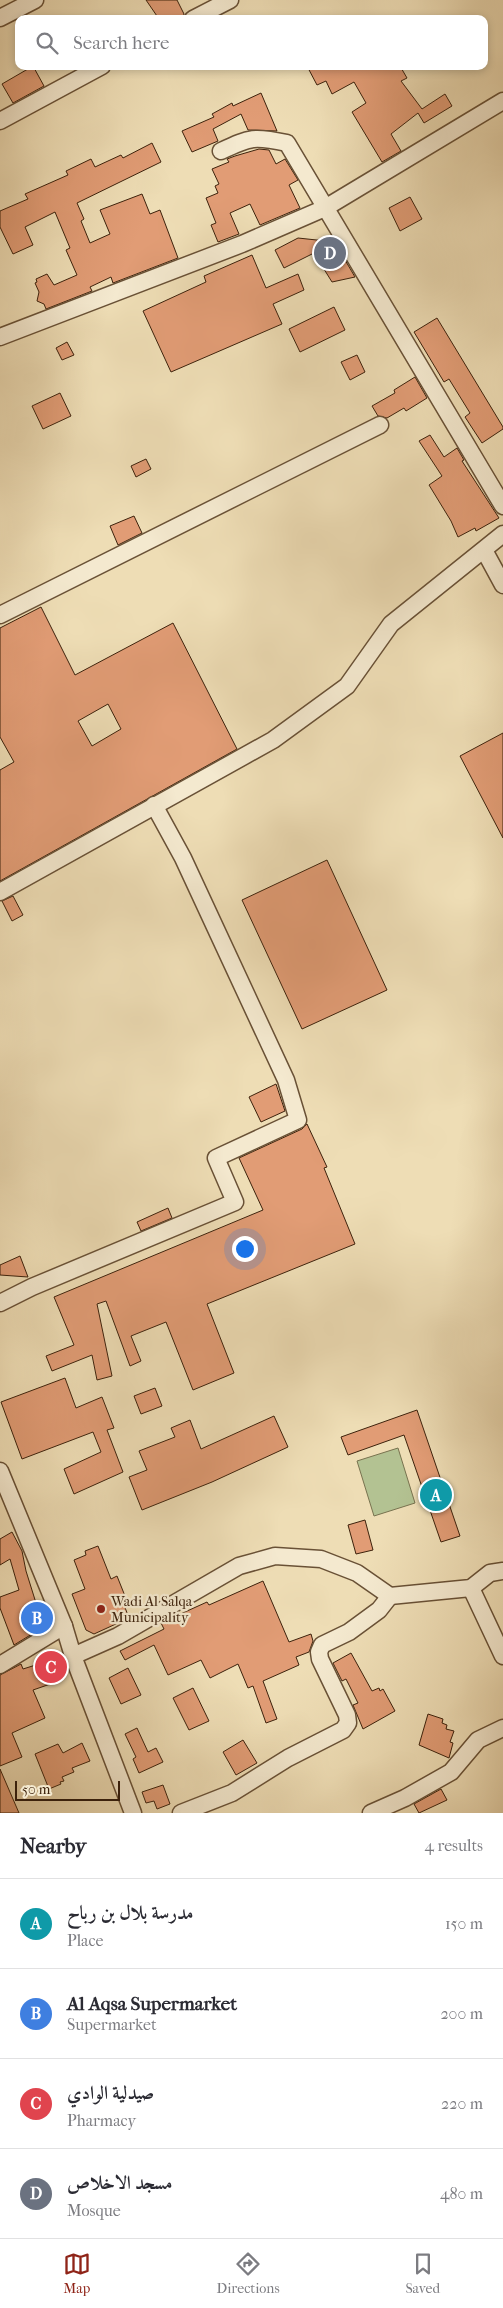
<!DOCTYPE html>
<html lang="en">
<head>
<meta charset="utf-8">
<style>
  body { margin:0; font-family:"IM FELL French Canon",Amiri,serif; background:#f2f2f3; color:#2b2b33 }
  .scale { position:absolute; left:15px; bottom:12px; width:105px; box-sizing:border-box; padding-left:5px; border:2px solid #3d220c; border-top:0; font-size:14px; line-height:18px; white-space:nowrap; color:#3d220c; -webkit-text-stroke:4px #f4e9cf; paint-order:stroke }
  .you { position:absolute; left:244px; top:1248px; width:18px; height:18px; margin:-12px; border:4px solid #fff; border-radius:50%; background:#1a73e8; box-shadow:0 0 0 8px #1a73e833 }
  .badge { display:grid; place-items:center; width:32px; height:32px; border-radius:50%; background:#8f2418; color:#fff; font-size:16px; font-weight:700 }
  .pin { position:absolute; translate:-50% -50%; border:2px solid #fff; box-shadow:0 1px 5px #0006 }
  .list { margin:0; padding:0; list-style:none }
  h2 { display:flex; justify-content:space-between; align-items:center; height:65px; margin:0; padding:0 20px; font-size:21px }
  h2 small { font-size:16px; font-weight:400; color:#7c7c81 }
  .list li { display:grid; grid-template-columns:32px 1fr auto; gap:15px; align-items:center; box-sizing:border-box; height:90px; padding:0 20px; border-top:1px solid #e1e1e2 }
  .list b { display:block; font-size:19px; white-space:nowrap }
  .list p { margin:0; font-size:16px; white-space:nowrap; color:#7c7c81 }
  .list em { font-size:16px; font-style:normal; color:#7c7c81 }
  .icon { flex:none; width:28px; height:28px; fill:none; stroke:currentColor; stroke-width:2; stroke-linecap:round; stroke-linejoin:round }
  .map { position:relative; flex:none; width:503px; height:1813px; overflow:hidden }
  .search { position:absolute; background:#fff; box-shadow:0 2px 8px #0003; left:15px; right:15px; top:15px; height:55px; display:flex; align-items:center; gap:12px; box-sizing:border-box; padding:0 18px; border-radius:10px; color:#7c7c81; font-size:19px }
  .sheet { height:425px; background:#fff }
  nav { display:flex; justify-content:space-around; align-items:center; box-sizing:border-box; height:70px; border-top:1px solid #e1e1e2; background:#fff; font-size:14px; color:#7c7c81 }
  nav a { display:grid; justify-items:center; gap:2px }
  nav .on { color:#8f2418 }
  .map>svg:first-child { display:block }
</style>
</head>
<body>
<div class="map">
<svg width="503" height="1813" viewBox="0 0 503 1813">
  <rect width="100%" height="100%" fill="#eeddb5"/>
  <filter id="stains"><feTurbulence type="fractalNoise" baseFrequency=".004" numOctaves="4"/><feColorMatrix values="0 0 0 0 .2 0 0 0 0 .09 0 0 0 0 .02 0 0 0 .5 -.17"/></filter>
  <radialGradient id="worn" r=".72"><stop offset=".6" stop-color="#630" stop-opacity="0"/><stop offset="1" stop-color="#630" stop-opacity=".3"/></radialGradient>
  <path fill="#b3c292" stroke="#78724f" d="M398,1448L415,1503L374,1516L357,1461Z"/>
  <g fill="#e19c75" stroke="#3d220c" fill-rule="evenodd">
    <path d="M146,0H177L184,14L183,19H159Z"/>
    <path d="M33,66L44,86L13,103L2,84Z"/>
    <path d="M307,66H400L407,78L401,81L422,109L445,94L452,106L424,123L418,113L391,134L401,151L382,162L352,112L366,103L354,82L332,94L326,81L317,85Z"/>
    <path d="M261,93L277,131L248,130L241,114L213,129L218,141L192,152L182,131L214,117L212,114L232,103L233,106Z"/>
    <path d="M152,143L161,162L77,203L84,219L81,221L90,243L110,234L100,210L142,194L150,214L160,210L178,258L113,283L111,277L90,287L92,291L46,309L44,304L37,301L39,292L35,283L37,282L36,279L47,274L54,285L77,275L66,250L70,248L55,212L25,227L33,245L13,254L0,227V211L28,199L25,194L68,175L66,171L91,159L95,167L121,155L123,158Z"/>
    <path d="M259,149L269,150L276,164L285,159L298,180L289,185L300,208L260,225L250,204L230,213L239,234L218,242L211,225L216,223L206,198L218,193L215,186L219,184L212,169L229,162L227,159L235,156Z"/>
    <path d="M410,197L422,219L400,231L389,208Z"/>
    <path d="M331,236L355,277L332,282L314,253L284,268L275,250L298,238L326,241V237Z"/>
    <path d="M252,255L266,288L298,274L304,290L273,304L282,324L171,372L143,311L206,282L204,276Z"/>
    <path d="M334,307L345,330L300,352L289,329Z"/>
    <path d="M437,318L503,427V429L482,443L465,417L470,413L449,379L444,382L414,332Z"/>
    <path d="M67,342L74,355L62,360L56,348Z"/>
    <path d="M357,355L365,372L350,380L341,362Z"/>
    <path d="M415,377L427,398L406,411L404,408L387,418L378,416L372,406L395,393L394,390Z"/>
    <path d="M60,393L71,416L43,429L32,406Z"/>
    <path d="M430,435L444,457L457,448L464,460L462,461L499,518L476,531L475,528L458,537L451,521L429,485L442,476L419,441Z"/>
    <path d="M146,459L151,469L136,477L131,466Z"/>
    <path d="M134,516L142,533L118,545L110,526Z"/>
    <path d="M41,607L75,675L173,623L237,749L0,881V770L14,762L0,737V628ZM108,704L121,729L92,746L78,721Z"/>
    <path d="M503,733V838L460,756Z"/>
    <path d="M327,860L387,990L302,1029L242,900Z"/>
    <path d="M13,896L23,915L12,921L2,901Z"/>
    <path d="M276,1084L285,1111L261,1122L249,1097Z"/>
    <path d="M307,1124L327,1167L324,1168L355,1244L207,1304L234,1373L193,1390L166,1322L131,1336L141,1361L130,1366L106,1301L97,1304L112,1376L97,1380L92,1355L52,1371L46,1356L74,1345L54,1297L263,1210L239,1158L302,1129Z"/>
    <path d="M168,1208L172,1218L141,1231L137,1222Z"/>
    <path d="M20,1256L28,1277L0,1275V1265Z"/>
    <path d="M65,1378L76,1408L102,1397L114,1428L107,1430L123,1472L74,1494L64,1469L101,1452L93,1432L22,1459L1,1402Z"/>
    <path d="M155,1388L162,1406L141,1414L134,1396Z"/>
    <path d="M417,1410L460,1536L441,1542L404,1435L348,1455L341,1437Z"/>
    <path d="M274,1416L288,1447L212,1482L142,1510L129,1477L147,1470L139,1451L175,1437L171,1428L190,1420L201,1449Z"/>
    <path d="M365,1520L373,1550L356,1554L348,1525Z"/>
    <path d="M12,1532L22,1551L26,1571L36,1603L28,1606L37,1631L14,1645L0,1608V1597L19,1590L10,1559L0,1565V1539Z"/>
    <path d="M98,1546L111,1579L117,1576L125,1596L121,1597L129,1618L94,1634L86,1630L72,1594L85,1589L74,1560L86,1555L85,1551Z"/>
    <path d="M263,1581L289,1642L311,1634L313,1641L309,1652L296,1657L299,1665L263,1681L277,1719L266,1723L253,1686L248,1688L238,1664L210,1678L201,1660L168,1675L154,1645L125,1660L120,1651L164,1629L161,1623L165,1621L207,1602L209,1605Z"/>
    <path d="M351,1653L372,1691L379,1688L380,1691L383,1689L395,1711L363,1729L353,1705L358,1703L346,1679L342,1681L333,1663Z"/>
    <path d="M61,1657L65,1672L57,1674L59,1681L33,1690L45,1718L12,1733L22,1757L0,1766V1675L21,1664L23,1669Z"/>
    <path d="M128,1668L141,1695L121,1704L109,1678Z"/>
    <path d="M193,1688L209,1721L189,1730L173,1698Z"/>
    <path d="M428,1714L443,1719L442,1723L447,1725L446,1729L454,1731L450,1742L453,1743L449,1758L419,1745Z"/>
    <path d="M137,1728L148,1752L156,1748L163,1762L139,1773L133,1759L136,1757L125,1734Z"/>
    <path d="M243,1740L257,1763L236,1775L223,1752Z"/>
    <path d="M82,1743L90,1761L72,1768L74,1772L62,1777L64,1781L60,1782L61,1784L49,1789L35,1754L58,1744L63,1753Z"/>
    <path d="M0,1769L19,1813H0Z"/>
    <path d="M163,1785L170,1804L157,1809L154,1801L146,1803L142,1792Z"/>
    <path d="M441,1789L447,1800L419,1813L414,1804Z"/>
  </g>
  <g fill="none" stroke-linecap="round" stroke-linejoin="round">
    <defs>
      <g id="minor">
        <path d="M0,18L35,0"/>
        <path d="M193,19L230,0"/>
        <path d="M0,121L102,66"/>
        <path d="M221,151C251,137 254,136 287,143L503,506"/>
        <path d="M0,337L242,244L325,208L503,101"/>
        <path d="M484,550L503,585"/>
        <path d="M0,615L380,425"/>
        <path d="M0,892L273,740L347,686L391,624L503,534"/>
        <path d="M0,1303L32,1287L235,1202L216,1158L298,1120L286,1080L183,858L154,805"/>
        <path d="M0,1471L64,1626L73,1656L133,1813"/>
        <path d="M471,1588L503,1656"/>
        <path d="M73,1656L118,1636L239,1566L275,1556L321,1559L357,1573L390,1596L471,1588L490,1573L503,1571"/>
        <path d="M0,1665L64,1626"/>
        <path d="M181,1813L232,1793L288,1758L343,1730L348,1723L347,1715L320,1659L319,1652L322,1645L349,1632L379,1610L390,1596"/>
        <path d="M371,1813L405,1798L451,1772L478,1740L503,1728"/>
      </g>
    </defs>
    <use href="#minor" stroke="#695136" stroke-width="19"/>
    <use href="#minor" stroke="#f4e9cf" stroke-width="16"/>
  </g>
  <circle fill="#8f2418" stroke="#f4e9cf" stroke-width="2" cx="101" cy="1609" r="5"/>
  <g text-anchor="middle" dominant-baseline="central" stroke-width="4.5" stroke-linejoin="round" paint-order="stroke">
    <g font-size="14" fill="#3d220c" stroke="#f4e9cf" text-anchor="start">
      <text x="111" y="1601">Wadi Al Salqa<tspan x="111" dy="16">Municipality</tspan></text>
    </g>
  </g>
  <rect width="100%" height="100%" filter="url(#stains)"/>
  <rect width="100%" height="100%" fill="url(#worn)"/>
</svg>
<div class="scale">50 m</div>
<div class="you"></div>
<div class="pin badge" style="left:436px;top:1495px;background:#0f9aa8">A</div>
<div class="pin badge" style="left:37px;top:1618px;background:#3f7fe0">B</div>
<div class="pin badge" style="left:51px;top:1667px;background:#e0444e">C</div>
<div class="pin badge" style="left:330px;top:253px;background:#6b7280">D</div>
<div class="search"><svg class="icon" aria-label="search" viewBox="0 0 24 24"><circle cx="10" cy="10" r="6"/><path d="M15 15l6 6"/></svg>Search here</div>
</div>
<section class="sheet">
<h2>Nearby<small>4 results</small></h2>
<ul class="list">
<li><span class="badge" style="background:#0f9aa8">A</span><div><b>مدرسة بلال بن رباح</b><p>Place</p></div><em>150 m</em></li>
<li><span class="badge" style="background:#3f7fe0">B</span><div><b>Al Aqsa Supermarket</b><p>Supermarket</p></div><em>200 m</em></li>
<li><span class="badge" style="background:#e0444e">C</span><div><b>صيدلية الوادي</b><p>Pharmacy</p></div><em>220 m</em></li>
<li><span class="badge" style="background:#6b7280">D</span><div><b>مسجد الاخلاص</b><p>Mosque</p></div><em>480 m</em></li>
</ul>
</section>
<nav>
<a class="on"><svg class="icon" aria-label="map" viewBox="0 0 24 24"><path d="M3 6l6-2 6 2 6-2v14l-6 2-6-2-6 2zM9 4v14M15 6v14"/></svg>Map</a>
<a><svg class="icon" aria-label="directions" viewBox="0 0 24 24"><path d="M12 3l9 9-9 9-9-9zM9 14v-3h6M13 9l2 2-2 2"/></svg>Directions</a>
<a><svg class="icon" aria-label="saved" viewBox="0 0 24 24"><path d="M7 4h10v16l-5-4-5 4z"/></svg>Saved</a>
</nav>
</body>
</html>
